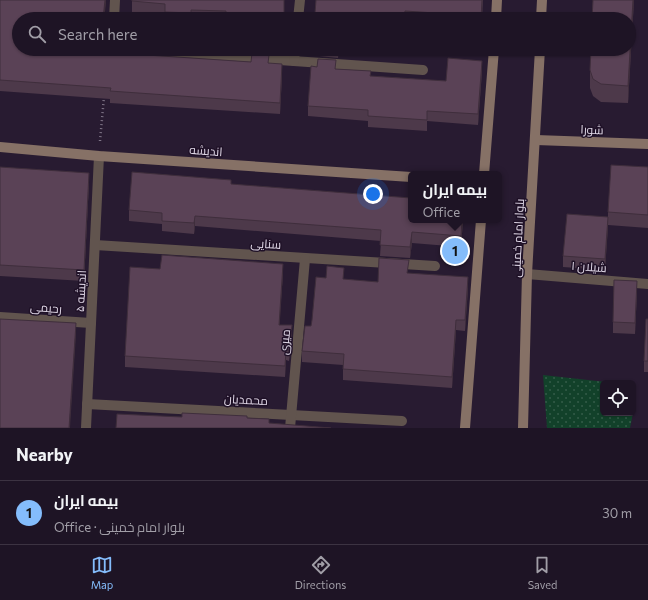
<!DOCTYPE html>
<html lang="en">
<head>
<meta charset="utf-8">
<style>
  body { margin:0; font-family:Commissioner,Cairo,sans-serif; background:#261d2d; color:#f1f3f6 }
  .controls { position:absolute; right:12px; bottom:12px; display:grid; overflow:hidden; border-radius:6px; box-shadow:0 1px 3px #0004 }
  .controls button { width:36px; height:36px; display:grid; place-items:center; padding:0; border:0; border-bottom:1px solid #3c3342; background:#1e1425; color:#f1f3f6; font:20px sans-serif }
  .you { position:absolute; left:373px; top:194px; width:14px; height:14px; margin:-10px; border:3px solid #fff; border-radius:50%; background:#1a73e8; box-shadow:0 0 0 6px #1a73e833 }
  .badge { display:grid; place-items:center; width:26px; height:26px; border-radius:50%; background:#84bcfb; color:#111; font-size:13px; font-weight:700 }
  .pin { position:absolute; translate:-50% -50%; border:2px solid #fff; box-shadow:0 1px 4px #0006 }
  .popup { position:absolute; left:408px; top:171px; width:94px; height:52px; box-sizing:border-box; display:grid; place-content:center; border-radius:6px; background:#1e1425; filter:drop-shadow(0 1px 3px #0005); font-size:13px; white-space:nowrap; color:#a19ea7 }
  .popup b { font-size:15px; color:#f1f3f6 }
  .popup::after { content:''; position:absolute; left:50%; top:100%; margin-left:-8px; border:8px solid transparent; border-top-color:#1e1425 }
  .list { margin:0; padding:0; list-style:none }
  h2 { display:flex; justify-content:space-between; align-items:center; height:52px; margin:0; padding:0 16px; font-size:17px }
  h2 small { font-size:13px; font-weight:400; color:#a19ea7 }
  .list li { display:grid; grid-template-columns:26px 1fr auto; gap:12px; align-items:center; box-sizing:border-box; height:64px; padding:0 16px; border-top:1px solid #3c3342 }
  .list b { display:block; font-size:15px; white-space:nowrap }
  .list p { margin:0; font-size:13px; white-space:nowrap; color:#a19ea7 }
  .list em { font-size:13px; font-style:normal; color:#a19ea7 }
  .icon { flex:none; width:22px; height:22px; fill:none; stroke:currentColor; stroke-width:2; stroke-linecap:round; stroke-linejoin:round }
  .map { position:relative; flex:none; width:648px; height:428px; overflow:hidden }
  .search { position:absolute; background:#1e1425; box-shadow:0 1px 3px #0004; left:12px; right:12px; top:12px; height:44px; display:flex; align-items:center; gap:10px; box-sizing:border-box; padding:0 14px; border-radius:22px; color:#a19ea7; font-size:15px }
  .sheet { height:116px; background:#1e1425 }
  nav { display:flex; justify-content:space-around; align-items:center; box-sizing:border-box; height:56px; border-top:1px solid #3c3342; background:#1e1425; font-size:11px; color:#a19ea7 }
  nav a { display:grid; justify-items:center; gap:2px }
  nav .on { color:#84bcfb }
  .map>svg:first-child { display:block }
</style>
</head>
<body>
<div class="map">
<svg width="648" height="428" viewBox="0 0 648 428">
  <defs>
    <pattern id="park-dots" width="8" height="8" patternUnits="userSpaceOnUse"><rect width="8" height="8" fill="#12412a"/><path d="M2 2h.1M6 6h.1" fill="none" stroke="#345c49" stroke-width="1.8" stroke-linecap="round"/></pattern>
  </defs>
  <rect width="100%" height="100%" fill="#281b31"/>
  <path fill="url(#park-dots)" d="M543,375L615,383H603V413H633L630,428H547Z"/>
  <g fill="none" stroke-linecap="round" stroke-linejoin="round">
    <path stroke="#807688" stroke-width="2.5" stroke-dasharray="1 3" stroke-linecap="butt" d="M100,141L104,97"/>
    <g stroke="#61544e" stroke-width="10">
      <path d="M114,19L115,0"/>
      <path d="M298,19L300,0"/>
      <path d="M119,49L423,70"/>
      <path d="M294,61L295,49"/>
      <path d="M95,245L435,266"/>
      <path d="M527,274L648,284"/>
      <path d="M0,317L91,323"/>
      <path d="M87,404L402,421"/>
      <path d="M86,428L99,156"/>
      <path d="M290,428L305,259"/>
    </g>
    <g stroke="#867166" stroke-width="10">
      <path d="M496,19L497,0"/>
      <path d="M541,19L542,0"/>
      <path d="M536,140L648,144"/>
      <path d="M0,147L99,156L411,177"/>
      <path d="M484,174L494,49"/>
      <path d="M465,428L481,220"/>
      <path d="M523,428L527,274L540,49"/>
    </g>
  </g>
  <g fill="#4d394a">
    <path d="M0,0H106V4L19,19L103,49V52L269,63L282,75L280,114L110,103V99L0,91Z"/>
    <path d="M132,0H284V19H165V14L132,12Z"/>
    <path d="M316,0H483L482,19H315Z"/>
    <path d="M593,0H634L628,103L601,102L593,96L590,88V70Z"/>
    <path d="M253,49H271L270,53L253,52Z"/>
    <path d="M319,49H339L338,58L319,56Z"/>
    <path d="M336,69L371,76L446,81L482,71L478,125L427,121V131L368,127V121L308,116V106Z"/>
    <path d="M0,167L89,183L84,281L0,276Z"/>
    <path d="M648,167V228L608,225L605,270L563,267V256L608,217V212Z"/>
    <path d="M231,184L463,220L461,247L412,243L410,258L380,256L381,241L195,226L194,234L162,231V224L129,221V210Z"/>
    <path d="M160,269L283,274L279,325L292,336L289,361L286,360L285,377L125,367V356Z"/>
    <path d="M409,273L468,288L465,331L456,330L452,388L343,380V365L302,362V351L311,326L343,279L378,282Z"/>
    <path d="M637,291L635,334L613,333V322Z"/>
    <path d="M648,319V372H644V361Z"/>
  </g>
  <g fill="#3f2e3c">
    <path d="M105,0H106V4L104,19H103Z"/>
    <path d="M633,0H634L628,103V86Z"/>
    <path d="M482,61V71L478,125V114Z"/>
    <path d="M282,64V75L280,114V103Z"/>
    <path d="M89,173V183L84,281V270Z"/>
    <path d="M195,216V226L194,234V223Z"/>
    <path d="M608,217V228L605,270V259Z"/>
    <path d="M462,220H463L461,247V236Z"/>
    <path d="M412,232V243L410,258V247Z"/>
    <path d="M283,264V274L279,335V325Z"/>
    <path d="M468,277V288L465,331V320Z"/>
    <path d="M637,281V291L635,334V323Z"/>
    <path d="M456,320V330L452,388V377Z"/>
    <path d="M76,323V334L70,428H69Z"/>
    <path d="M292,325V336L289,361V350Z"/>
    <path d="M286,350V360L285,377V366Z"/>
  </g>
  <g fill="#5a4256" stroke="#3f2e3c">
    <path d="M0,0H105L103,19H19V49H102V52L251,62L252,53L269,55L268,63L282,64L280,103L110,91L111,88L0,80Z"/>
    <path d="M132,0H284V14H273V19H255V16L226,15V11L191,10V13L165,12V4L132,1Z"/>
    <path d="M316,0H482L481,19H450V14L405,11L404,19L342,15L341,19H323V13H315Z"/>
    <path d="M593,0H633L628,86L601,84L593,79L590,70L591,49H629V19H592Z"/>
    <path d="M448,58L482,61L478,114L427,111V120L368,116V110L308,106L311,66L317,67L318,59L336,60L335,69L371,71L370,76L446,81Z"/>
    <path d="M611,165L648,167V215L608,212Z"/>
    <path d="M0,167L89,173L84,270L0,265Z"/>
    <path d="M132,172L231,180V184L411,198V220H462L461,236L412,232L410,247L380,245L381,230L195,216L194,223L162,221V213L129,210Z"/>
    <path d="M567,214L608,217L605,259L563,256Z"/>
    <path d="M162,255L283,264L279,325H292L289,350H286L285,366L125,356L130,267L160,269Z"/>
    <path d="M379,258L409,260L407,273L468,277L465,320H456L452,377L343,369L344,354L302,351L305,326H311L312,320L316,277L326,278L327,266L344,268L343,279L378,282Z"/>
    <path d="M614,280L637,281L635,323L613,322Z"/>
    <path d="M0,319L76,323L69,428H0Z"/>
    <path d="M646,319H648V361H644Z"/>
    <path d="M182,413L247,416V418L269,419V423L331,428H116L117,414L182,417Z"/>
  </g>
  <g text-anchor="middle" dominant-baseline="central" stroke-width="3" stroke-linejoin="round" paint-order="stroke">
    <g font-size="12" fill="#e0d8e7" stroke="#1f1127">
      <text transform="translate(592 129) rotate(2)">شورا</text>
      <text transform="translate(206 150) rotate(4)">اندیشه</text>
      <text transform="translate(517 238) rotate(-87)">بلوار امام خمینی</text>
      <text transform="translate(266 243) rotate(4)">سنایی</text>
      <text transform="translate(589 266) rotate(4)">شیلان ۱</text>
      <text transform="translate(80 291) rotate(-87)">اندیشه ۵</text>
      <text transform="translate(46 307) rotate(4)">رحیمی</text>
      <text transform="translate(284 342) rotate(-85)">میری</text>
      <text transform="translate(246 399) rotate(3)">محمدیان</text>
    </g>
  </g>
</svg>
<div class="controls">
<button><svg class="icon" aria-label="locate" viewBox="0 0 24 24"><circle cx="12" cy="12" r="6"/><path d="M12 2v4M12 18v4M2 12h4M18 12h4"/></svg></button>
</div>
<div class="you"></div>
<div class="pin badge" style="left:455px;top:251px">1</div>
<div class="popup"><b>بیمه ایران</b>Office</div>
<div class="search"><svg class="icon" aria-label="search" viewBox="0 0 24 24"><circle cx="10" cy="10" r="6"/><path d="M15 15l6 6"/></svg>Search here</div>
</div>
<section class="sheet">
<h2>Nearby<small></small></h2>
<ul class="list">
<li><span class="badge">1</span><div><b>بیمه ایران</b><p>Office · بلوار امام خمینی</p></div><em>30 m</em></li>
</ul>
</section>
<nav>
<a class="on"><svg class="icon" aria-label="map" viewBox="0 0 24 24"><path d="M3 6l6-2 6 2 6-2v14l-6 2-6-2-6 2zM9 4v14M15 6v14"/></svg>Map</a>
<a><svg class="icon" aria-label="directions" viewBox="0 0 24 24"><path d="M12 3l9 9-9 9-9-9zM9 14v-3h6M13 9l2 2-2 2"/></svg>Directions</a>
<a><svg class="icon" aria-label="saved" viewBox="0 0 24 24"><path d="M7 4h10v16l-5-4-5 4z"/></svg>Saved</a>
</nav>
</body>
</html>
